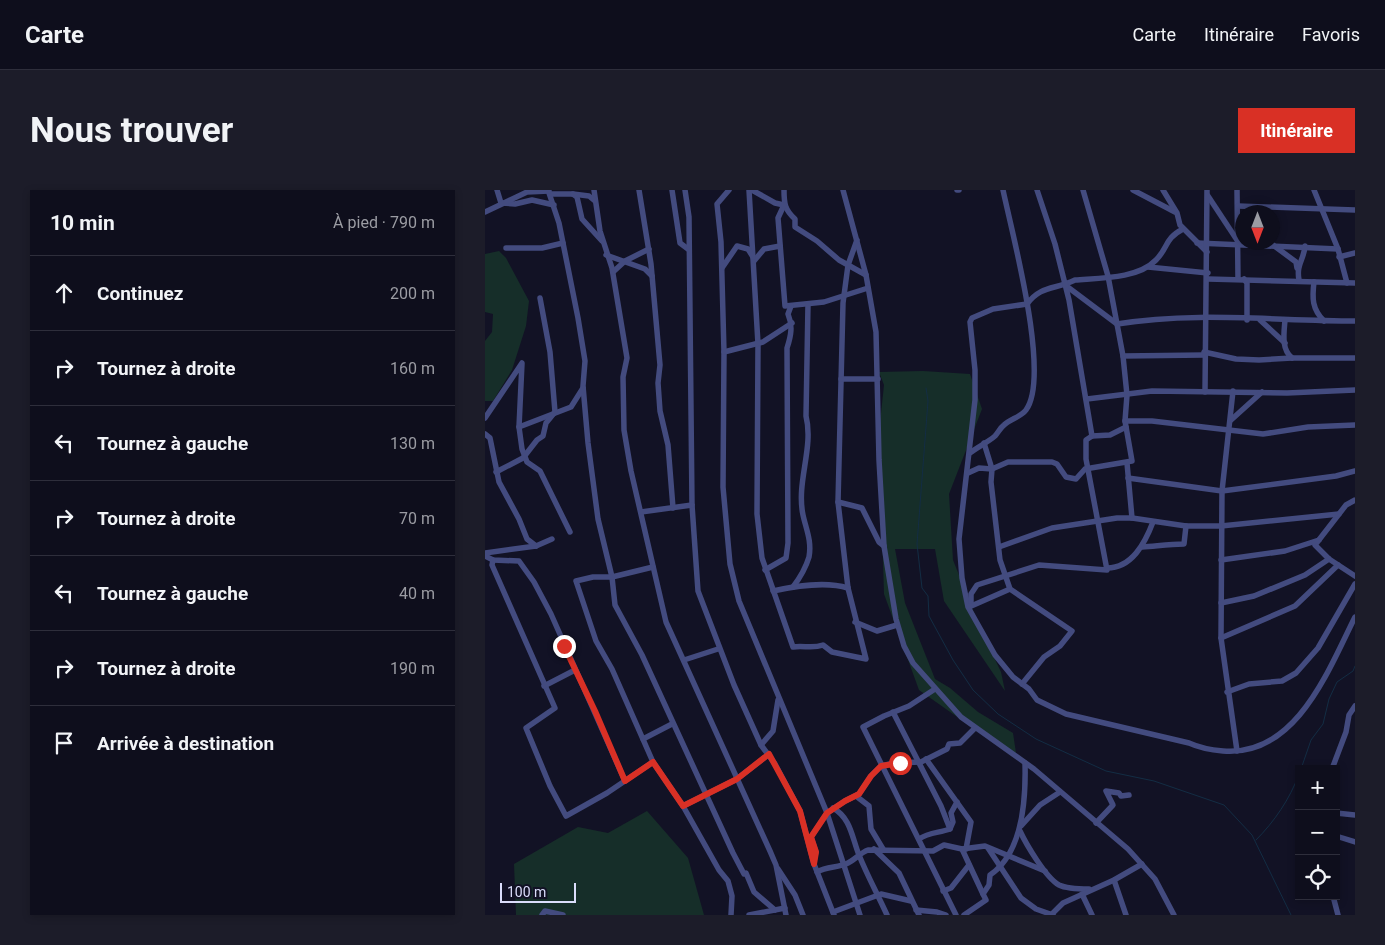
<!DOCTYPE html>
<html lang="fr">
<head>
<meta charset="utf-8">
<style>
  body { margin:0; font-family:Roboto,sans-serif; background:#1c1c29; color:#f1f3f6 }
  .controls { position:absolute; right:15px; bottom:15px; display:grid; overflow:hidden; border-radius:0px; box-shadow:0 2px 8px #0003 }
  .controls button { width:45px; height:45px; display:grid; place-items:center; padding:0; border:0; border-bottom:1px solid #2e2e3b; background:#0e0e1c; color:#f1f3f6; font:25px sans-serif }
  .compass { position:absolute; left:750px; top:15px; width:45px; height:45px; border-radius:50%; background:#0e0e1c; box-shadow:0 2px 8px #0003; rotate:180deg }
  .scale { position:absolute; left:15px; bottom:12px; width:76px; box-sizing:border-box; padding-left:5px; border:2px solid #dbddfb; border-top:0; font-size:14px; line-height:18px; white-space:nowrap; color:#dbddfb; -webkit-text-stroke:4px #121225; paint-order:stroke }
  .stop { position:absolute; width:15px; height:15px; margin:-11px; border:4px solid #d93025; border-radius:50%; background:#fff }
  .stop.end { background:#d93025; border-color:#fff; box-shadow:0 1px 5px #0008 }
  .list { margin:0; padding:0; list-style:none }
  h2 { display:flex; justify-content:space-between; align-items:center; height:65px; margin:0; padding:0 20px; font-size:21px }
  h2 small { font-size:16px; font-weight:400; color:#9b9ca3 }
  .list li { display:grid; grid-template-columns:32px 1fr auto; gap:15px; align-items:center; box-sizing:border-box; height:75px; padding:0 20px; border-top:1px solid #2e2e3b }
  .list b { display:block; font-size:19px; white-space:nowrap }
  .list em { font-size:16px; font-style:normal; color:#9b9ca3 }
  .icon { flex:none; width:28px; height:28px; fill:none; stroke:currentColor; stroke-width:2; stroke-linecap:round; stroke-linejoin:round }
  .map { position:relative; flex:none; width:870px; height:725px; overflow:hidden; border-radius:0px }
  header { display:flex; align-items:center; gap:30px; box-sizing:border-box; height:70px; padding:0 25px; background:#0e0e1c; border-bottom:1px solid #2e2e3b }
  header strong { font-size:24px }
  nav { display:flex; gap:28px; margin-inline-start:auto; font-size:18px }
  .intro { display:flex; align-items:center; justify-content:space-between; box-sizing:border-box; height:120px; padding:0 30px }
  h1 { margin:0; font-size:35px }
  .button { padding:12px 22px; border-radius:0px; background:#d93025; color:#fff; font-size:18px; font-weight:700 }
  main { display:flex; gap:30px; padding:0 30px }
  aside { flex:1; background:#0e0e1c; border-radius:0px; box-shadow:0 2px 8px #0003 }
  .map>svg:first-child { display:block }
</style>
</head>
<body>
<header>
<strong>Carte</strong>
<nav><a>Carte</a><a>Itinéraire</a><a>Favoris</a></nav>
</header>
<div class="intro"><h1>Nous trouver</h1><a class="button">Itinéraire</a></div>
<main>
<aside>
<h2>10 min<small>À pied · 790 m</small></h2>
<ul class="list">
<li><svg class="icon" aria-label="ahead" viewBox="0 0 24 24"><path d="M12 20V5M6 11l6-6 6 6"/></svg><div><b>Continuez</b></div><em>200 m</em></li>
<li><svg class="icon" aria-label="right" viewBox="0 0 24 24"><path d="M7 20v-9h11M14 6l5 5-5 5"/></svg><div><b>Tournez à droite</b></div><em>160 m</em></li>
<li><svg class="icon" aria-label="left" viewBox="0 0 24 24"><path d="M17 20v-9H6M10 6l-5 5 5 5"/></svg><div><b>Tournez à gauche</b></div><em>130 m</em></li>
<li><svg class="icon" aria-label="right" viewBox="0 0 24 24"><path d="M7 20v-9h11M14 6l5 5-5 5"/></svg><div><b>Tournez à droite</b></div><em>70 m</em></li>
<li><svg class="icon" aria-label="left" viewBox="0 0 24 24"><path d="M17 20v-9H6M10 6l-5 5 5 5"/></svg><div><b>Tournez à gauche</b></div><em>40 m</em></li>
<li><svg class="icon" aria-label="right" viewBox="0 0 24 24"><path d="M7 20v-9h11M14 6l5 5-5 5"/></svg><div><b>Tournez à droite</b></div><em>190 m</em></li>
<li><svg class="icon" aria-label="arrive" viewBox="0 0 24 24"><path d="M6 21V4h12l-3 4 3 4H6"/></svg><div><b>Arrivée à destination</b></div></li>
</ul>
</aside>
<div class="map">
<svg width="870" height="725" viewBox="0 0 870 725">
  <rect width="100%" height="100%" fill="#121225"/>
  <g fill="#162e29">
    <path d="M14,61L21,68L44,111L41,136L27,180L8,211H0V151L7,142L8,124L0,122V64Z"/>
    <path d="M438,181L485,184L497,219L464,304L468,370L496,440L516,482L520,501L459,411L450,359H410L420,413L450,489L465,498L493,522L528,543L531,563L519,560L434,500L399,404L394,242L399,195L394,182Z"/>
    <path d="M162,621L203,668L219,725H31L29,674L93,637L123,643Z"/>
  </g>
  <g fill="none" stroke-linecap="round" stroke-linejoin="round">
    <g stroke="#132d44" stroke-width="1">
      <path d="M441,198L443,211L432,354L437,398L443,406L444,426L468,470L488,500L513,524L551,549L621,581L669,591L739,615L767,645L806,725"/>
      <path d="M816,579L826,550L838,534L844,509L852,492L868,481L870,476"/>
      <path d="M771,650C789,632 805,609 814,584"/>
    </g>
    <g stroke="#434b7f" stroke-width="5.5">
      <path d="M12,0L16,13"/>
      <path d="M63,0L74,33L93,128L100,171L98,196L103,253L113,329L127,387L130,415L157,465L248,663L259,684L261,683L269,702L290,720"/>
      <path d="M109,0L115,41L127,78L142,168L138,187L139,240L146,281L181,432L285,661L291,675L301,725"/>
      <path d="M154,0L166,74L175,175L173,193L175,221L183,255L188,318"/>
      <path d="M187,0L195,53L203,59"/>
      <path d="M200,0L204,27L207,315L213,401L249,495L276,555L290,574L315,621L329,674L349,725"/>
      <path d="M244,0L232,14L236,52L239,162L238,297L245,374L254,411L342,623L375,725"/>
      <path d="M264,0L273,154L272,324L277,368L308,457C318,455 327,459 338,455L347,462L381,469L363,398L353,312L358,113L363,75L372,50"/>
      <path d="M267,0L290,13L299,15"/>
      <path d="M299,0C299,14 300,20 310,29V37L332,51L354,70L381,85"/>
      <path d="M358,0L381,85L391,142L394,270L399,356L411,429L419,456L428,473L476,527L549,579L643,659L670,689L689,725"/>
      <path d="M472,0H474"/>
      <path d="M648,0L690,22"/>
      <path d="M678,0L692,23L695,35L722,62"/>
      <path d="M752,0L753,89"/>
      <path d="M829,0L853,59L862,93"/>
      <path d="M65,4H88L92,7L97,29L117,51"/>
      <path d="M88,4L104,6L110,11"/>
      <path d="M723,6L752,50"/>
      <path d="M17,13L30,14L47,10L69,15"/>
      <path d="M299,15L293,28L300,116L339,112L383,98"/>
      <path d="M753,16L870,20"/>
      <path d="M0,22L42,2L64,1"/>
      <path d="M698,39C679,49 684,57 671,70C653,89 614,88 590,90C570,100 556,95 542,114L508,119L487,128L485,132L490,180V210L474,349L477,388L483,417L510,465L528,487L544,499L552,510L581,524L704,553C715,558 726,560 738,561C811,567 843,481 870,427"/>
      <path d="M712,53L853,59"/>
      <path d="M788,55L811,72L812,78"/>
      <path d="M21,58H57L78,53"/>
      <path d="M121,65L160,79L167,86"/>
      <path d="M854,67L870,63"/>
      <path d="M269,71L279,59L295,56"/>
      <path d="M663,77L723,83"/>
      <path d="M237,78L252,56L263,59L268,67"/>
      <path d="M128,82L140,71L164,59"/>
      <path d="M723,89L870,93"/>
      <path d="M759,89L762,93V130"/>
      <path d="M814,90C811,74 819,70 820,56"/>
      <path d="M829,92C827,108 827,119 839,131"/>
      <path d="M580,95L632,134C710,121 791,131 870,131"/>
      <path d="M775,130L800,153"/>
      <path d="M800,130C799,143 796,159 807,168"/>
      <path d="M239,162L278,152L307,133"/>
      <path d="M719,162L751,169L774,170L807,168H870"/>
      <path d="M638,166L719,165"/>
      <path d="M356,189H393"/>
      <path d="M748,201L737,301L736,448L752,561"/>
      <path d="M720,202L722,0"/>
      <path d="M602,209L667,201L802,203L870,200"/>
      <path d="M0,228L37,173L34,237L37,259L42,272L55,281L85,342"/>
      <path d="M746,230L777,202"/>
      <path d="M640,231H667L778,244L823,237L870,235"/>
      <path d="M34,237L86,217L98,198"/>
      <path d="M0,244L5,248L14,292L34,329L42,349L51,356"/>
      <path d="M607,246L625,245L641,237"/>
      <path d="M499,253L507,279L506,292L515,370L525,399L587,441L575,456L559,467L537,494"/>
      <path d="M485,263C492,257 502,253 510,246C513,243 515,238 519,235C525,229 536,227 541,220C566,186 527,43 518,0"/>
      <path d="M642,273L647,328"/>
      <path d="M11,282L38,268L52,250L58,246L61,233L70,222L65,162L55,108"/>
      <path d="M483,283L494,278L507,279L523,272H567L572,274L581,287L591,289L600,279L647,271L640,231L642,205L638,166L623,86L598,0"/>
      <path d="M643,288L737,301L851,286L870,281"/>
      <path d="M870,310L861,315L830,355L844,369L870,386"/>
      <path d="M353,312L377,318L394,352L399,356"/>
      <path d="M156,322L207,315"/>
      <path d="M514,357L567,338L632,328H647L701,336H736L854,324"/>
      <path d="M657,357C672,356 684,354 699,354L701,336"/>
      <path d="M0,363L51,356L67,349"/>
      <path d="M0,366L8,370L34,371L49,392L66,424L140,591"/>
      <path d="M8,370L7,375L70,518L41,538L65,596L81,626L122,603L168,572"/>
      <path d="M736,370L800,361L834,350"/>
      <path d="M168,377L127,387H108L91,391L111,451L127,479L168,572L198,616L234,680L243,691L247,706L246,725"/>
      <path d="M622,378C647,378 660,353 668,332"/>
      <path d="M280,380L301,368L303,353L302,158C306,146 308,136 303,124L306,116"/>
      <path d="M308,397C314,389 321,377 324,367C327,351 321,339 318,325C311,292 329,258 321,226L323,114"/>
      <path d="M288,401C311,396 340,391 363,398"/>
      <path d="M736,413L769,406L820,385L844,369"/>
      <path d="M486,415V404L492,395L554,375L622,380L601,269V250L607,246L584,110L570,54L552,0"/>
      <path d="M484,417L525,399"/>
      <path d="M370,432L392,441L412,435"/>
      <path d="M736,448L810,416L853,375"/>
      <path d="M199,470L233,459"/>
      <path d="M59,496L90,480"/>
      <path d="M450,499L424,516L399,526L378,537L471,725"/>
      <path d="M742,502L764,494L797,491L811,483L833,458L870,394"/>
      <path d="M408,522L456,616L465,639"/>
      <path d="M158,549L187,534"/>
      <path d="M276,555L288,541L293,510"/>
      <path d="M441,569L486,632L481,659"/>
      <path d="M847,579L861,542L864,525L870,516"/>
      <path d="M371,606L384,616L386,639L398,659"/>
      <path d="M198,616L252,589L284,564"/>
      <path d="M348,618C366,628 367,648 374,665C382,685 393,705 402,725"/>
      <path d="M851,623L870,625"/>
      <path d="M611,633L628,615L621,601L634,603L636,606L644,605"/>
      <path d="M536,636L555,615L575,602"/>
      <path d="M535,641C541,654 561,688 574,695C582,699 595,699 604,699"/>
      <path d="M851,646L870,652"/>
      <path d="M434,649C444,642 454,643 465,639L468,632L466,623L472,612"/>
      <path d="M503,658L536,708L551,719L568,725"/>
      <path d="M389,659L414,683L434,725"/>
      <path d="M477,659L498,704"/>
      <path d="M329,671L331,662L326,647L342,623L360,611L374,604L386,586L396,576L409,573L436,572L462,559L464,554L475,553L490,538"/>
      <path d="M293,679L310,705L318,725"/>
      <path d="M332,682C342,676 353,678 363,673C371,669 375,663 383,660L448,661L459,655L477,659L500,656L560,681"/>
      <path d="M629,690L641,725"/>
      <path d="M458,701L466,698L484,675"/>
      <path d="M597,704L607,725"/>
      <path d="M848,706L853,725"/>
      <path d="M431,720L452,722L461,725"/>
      <path d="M348,722L396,704L426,711"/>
      <path d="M57,725L60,721L78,725"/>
      <path d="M264,725L300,718"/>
      <path d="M479,725L501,710L498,704L504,695L505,685C538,663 541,610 540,573"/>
      <path d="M566,725L578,713L629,690L657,674"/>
    </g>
  </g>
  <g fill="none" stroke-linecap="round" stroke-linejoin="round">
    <path stroke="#d93025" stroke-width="6" d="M79,456L110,521L140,591L168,572L198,616L252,589L284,564L315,621L329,674L331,662L326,647L342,623L360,611L374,604L386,586L396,576L415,573"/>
  </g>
</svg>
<div class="controls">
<button>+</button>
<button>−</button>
<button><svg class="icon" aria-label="locate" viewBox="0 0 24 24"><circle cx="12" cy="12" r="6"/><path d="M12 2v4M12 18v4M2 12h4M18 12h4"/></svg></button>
</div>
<svg class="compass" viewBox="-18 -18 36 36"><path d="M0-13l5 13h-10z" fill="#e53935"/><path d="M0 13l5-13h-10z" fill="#9b9ca3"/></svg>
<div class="scale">100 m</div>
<div class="stop" style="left:415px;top:573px"></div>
<div class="stop end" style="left:79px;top:456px"></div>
</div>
</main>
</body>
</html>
